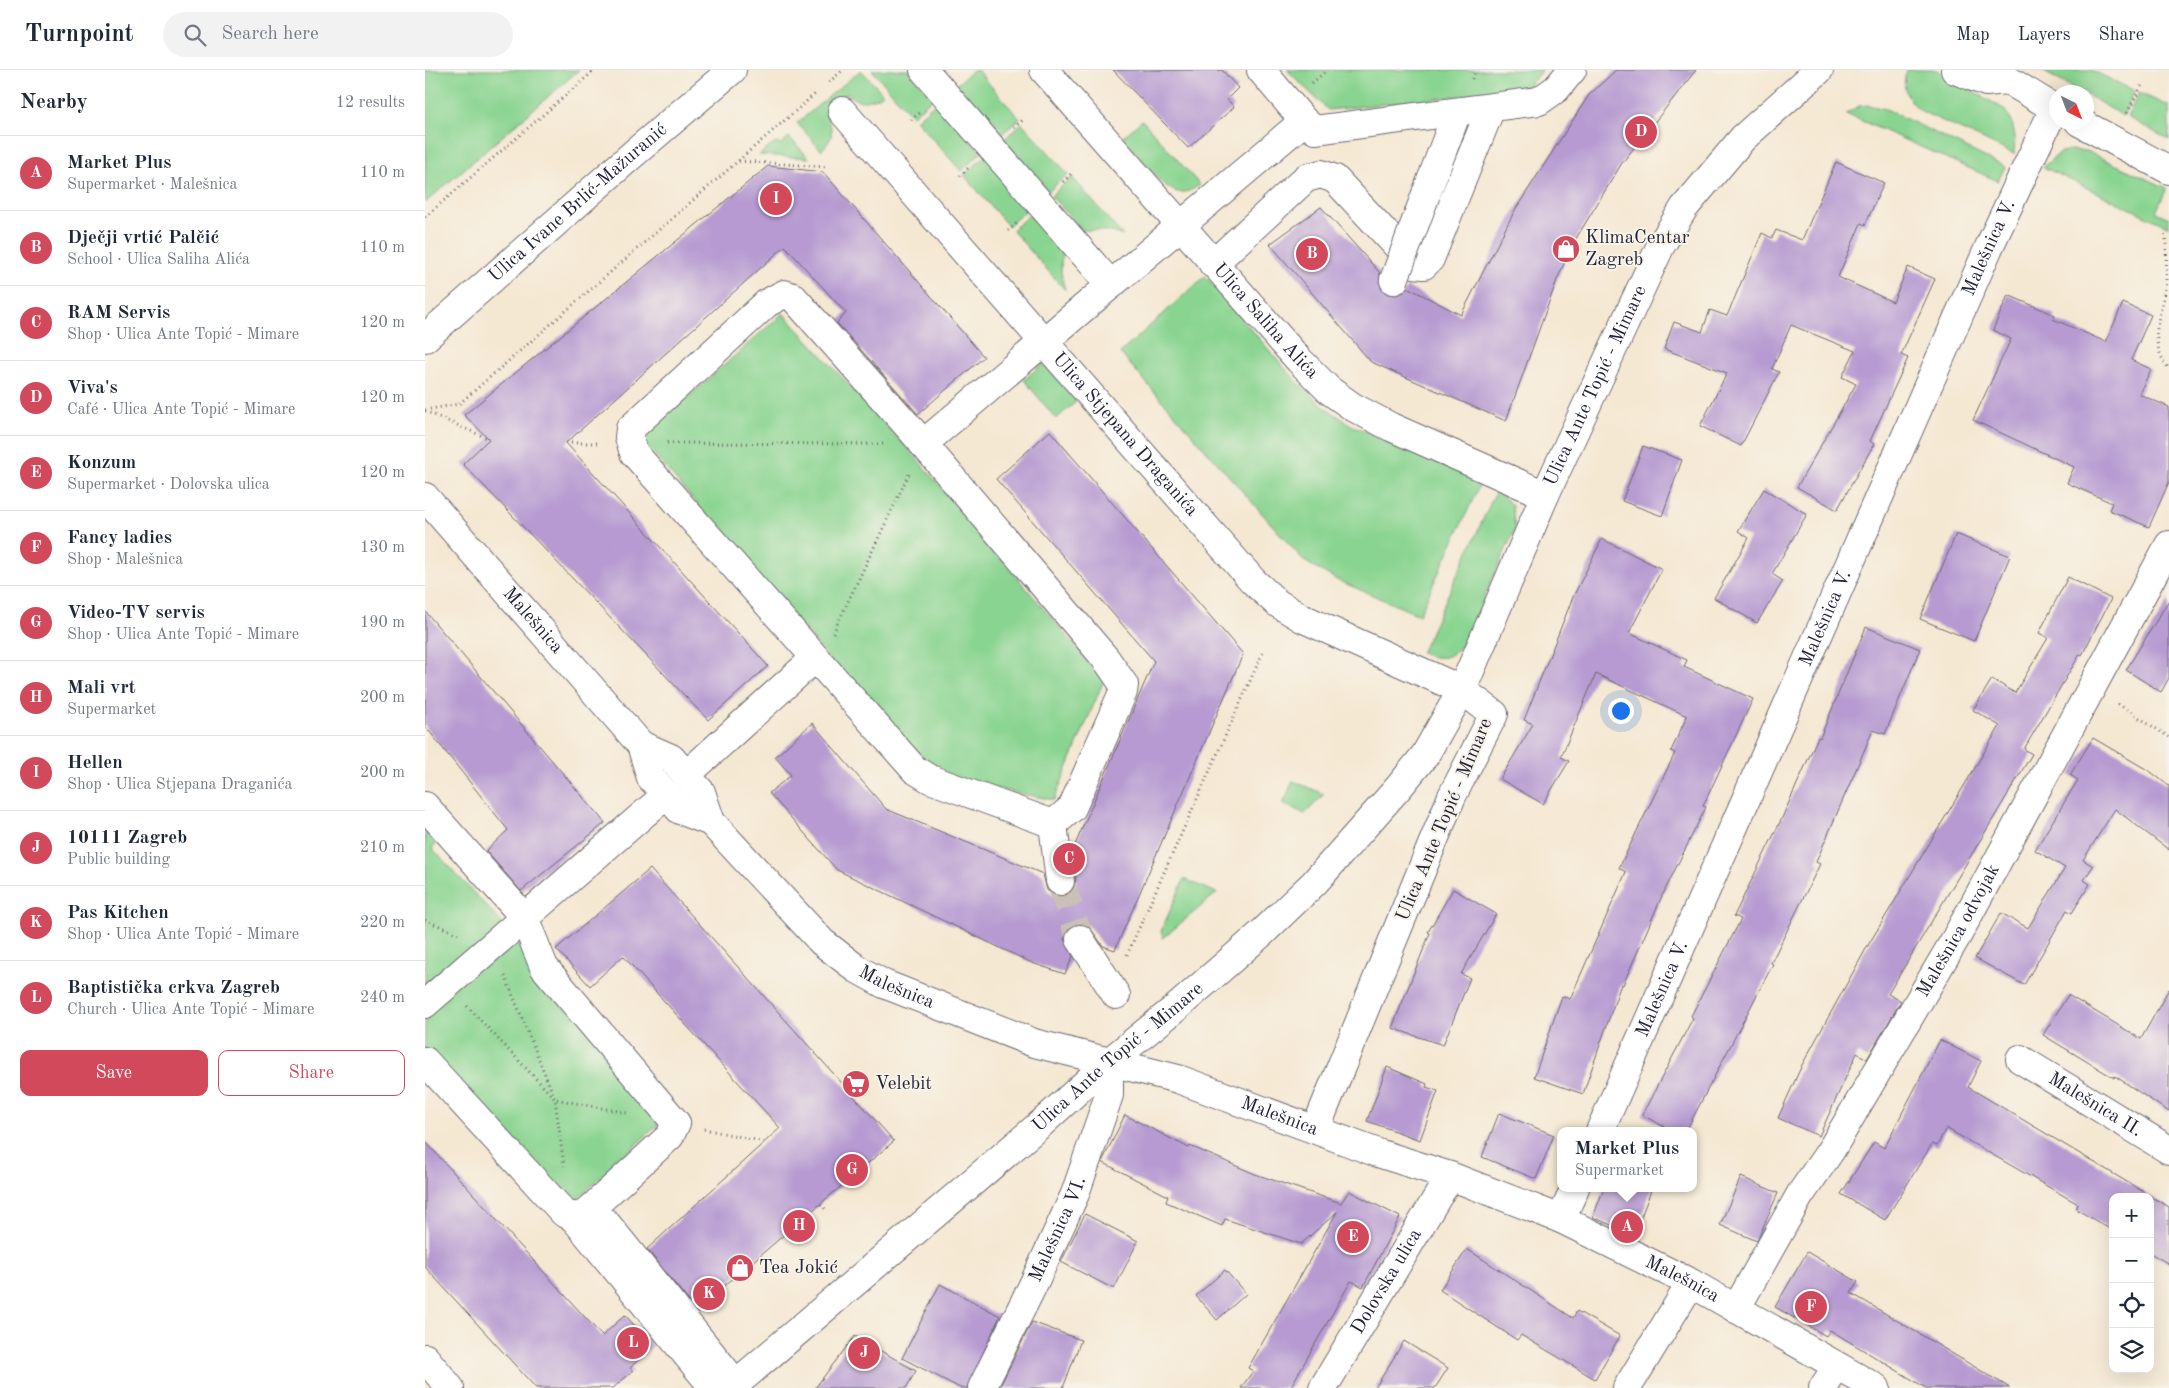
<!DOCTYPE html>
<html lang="en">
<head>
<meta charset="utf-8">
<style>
  body { margin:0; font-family:"Old Standard TT",serif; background:#f2f2f3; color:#1f2937 }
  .controls { position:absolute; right:15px; bottom:15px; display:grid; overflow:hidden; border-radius:10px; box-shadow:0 5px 20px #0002 }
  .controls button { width:45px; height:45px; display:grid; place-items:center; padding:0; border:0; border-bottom:1px solid #e0e1e3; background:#fff; color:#1f2937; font:25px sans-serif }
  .compass { position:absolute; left:1624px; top:15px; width:45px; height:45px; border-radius:50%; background:#fff; box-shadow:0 5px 20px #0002; rotate:138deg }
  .you { position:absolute; left:1195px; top:640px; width:18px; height:18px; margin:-12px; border:4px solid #fff; border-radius:50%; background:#1a73e8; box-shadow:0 0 0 8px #1a73e833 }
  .badge { display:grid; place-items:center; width:32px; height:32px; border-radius:50%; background:#d1495b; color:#fff; font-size:16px; font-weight:700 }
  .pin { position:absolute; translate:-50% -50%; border:2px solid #fff; box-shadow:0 1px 5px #0006 }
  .popup { position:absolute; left:1132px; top:1057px; width:140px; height:65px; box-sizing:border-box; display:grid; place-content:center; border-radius:10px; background:#fff; filter:drop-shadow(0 1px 4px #0005); font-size:16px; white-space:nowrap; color:#747a83 }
  .popup b { font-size:19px; color:#1f2937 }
  .popup::after { content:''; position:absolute; left:50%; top:100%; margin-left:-10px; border:10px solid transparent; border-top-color:#fff }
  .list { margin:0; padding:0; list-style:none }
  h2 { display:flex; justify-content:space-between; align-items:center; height:65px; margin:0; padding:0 20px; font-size:21px }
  h2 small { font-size:16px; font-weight:400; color:#747a83 }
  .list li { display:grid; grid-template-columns:32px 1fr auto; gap:15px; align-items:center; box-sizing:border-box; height:75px; padding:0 20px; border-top:1px solid #e0e1e3 }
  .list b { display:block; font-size:19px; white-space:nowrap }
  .list p { margin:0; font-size:16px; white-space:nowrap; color:#747a83 }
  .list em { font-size:16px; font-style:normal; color:#747a83 }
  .actions { display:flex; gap:10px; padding:15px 20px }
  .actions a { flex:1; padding:11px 0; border:1px solid #d1495b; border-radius:10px; text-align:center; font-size:18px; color:#d1495b }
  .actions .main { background:#d1495b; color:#fff }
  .icon { flex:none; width:28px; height:28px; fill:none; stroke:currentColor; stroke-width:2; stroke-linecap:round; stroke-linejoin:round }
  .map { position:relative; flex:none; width:1744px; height:1318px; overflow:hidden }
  header { display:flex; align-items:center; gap:30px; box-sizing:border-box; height:70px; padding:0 25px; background:#fff; border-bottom:1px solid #e0e1e3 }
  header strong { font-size:24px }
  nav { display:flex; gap:28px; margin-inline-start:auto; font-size:18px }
  .search { width:350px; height:45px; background:#f2f2f3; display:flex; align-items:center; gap:12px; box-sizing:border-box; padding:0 18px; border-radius:28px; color:#747a83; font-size:19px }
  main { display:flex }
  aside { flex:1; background:#fff }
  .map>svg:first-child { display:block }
</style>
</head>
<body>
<header>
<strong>Turnpoint</strong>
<div class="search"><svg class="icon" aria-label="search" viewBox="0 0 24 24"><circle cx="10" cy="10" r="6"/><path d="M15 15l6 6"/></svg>Search here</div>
<nav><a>Map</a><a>Layers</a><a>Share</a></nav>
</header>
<main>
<aside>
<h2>Nearby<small>12 results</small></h2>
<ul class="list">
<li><span class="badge">A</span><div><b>Market Plus</b><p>Supermarket · Malešnica</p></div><em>110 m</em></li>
<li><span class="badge">B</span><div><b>Dječji vrtić Palčić</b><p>School · Ulica Saliha Alića</p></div><em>110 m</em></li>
<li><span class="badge">C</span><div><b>RAM Servis</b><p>Shop · Ulica Ante Topić - Mimare</p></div><em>120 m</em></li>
<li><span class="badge">D</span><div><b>Viva's</b><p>Café · Ulica Ante Topić - Mimare</p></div><em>120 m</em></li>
<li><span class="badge">E</span><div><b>Konzum</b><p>Supermarket · Dolovska ulica</p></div><em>120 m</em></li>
<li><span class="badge">F</span><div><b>Fancy ladies</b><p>Shop · Malešnica</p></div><em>130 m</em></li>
<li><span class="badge">G</span><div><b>Video-TV servis</b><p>Shop · Ulica Ante Topić - Mimare</p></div><em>190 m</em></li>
<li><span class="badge">H</span><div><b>Mali vrt</b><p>Supermarket</p></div><em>200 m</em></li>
<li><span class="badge">I</span><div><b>Hellen</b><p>Shop · Ulica Stjepana Draganića</p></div><em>200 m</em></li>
<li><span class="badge">J</span><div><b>10111 Zagreb</b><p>Public building</p></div><em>210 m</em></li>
<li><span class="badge">K</span><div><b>Pas Kitchen</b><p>Shop · Ulica Ante Topić - Mimare</p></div><em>220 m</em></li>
<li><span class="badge">L</span><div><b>Baptistička crkva Zagreb</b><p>Church · Ulica Ante Topić - Mimare</p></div><em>240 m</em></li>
</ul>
<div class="actions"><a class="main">Save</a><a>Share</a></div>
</aside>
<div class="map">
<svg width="1744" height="1318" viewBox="0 0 1744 1318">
  <rect width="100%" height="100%" fill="#f7f3e8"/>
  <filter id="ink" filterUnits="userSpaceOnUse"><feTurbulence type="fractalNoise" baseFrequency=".02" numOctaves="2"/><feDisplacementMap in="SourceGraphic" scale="10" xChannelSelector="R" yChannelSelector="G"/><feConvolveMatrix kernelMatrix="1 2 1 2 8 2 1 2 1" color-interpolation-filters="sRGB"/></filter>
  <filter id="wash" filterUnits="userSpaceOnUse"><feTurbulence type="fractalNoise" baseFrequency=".0096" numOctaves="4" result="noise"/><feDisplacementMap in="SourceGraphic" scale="20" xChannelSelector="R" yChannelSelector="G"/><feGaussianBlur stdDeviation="1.12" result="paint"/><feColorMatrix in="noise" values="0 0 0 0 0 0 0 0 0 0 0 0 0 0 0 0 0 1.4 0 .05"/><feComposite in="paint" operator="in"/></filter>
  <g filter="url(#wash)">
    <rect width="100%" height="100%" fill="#f5e8d3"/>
    <g fill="#89d490" stroke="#567b66">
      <path d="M0,0H154L0,133Z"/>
      <path d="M436,0L458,24C445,32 434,35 422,23L399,42C408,57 411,68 396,80L372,53Z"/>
      <path d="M447,0H483L508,28L487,46Z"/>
      <path d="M548,0H552L595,49L574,66L530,16Z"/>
      <path d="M862,0H1117L1101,19L903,40Z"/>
      <path d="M1482,0H1512L1579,39L1587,52L1590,67L1589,84L1498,42C1483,31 1475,19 1482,0Z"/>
      <path d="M1615,0H1666L1710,21L1698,46L1662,25V22H1656Z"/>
      <path d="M1714,23L1744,36V70L1702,47Z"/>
      <path d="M511,32L556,83L536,101L491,50Z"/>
      <path d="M1443,35L1461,39L1580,97L1573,111L1421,44L1434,36Z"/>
      <path d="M717,50L775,115C768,119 760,124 753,122C735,118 710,81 698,67Z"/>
      <path d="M597,53L643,104L623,122L577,71Z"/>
      <path d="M364,67L384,88L334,85L350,73L356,74Z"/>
      <path d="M1645,80L1661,81L1742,118L1731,142L1744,148V157L1618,97L1636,82Z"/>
      <path d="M559,87L604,138L583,156L539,105Z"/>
      <path d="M647,107L698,166L683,161L657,160L626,126Z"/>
      <path d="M607,142L637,176L636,202L640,220L587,160Z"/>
      <path d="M780,206L870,310L901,338L926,355L1056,412L994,545L912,510L879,491L695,283Z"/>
      <path d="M358,243L492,389L679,610L629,730L505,706L216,369Z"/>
      <path d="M618,293L652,331L631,349L599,310Z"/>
      <path d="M1072,419L1087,436L1090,459L1038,574C1025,590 1014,590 996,583Z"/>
      <path d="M868,711L899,724L880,744L858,734Z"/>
      <path d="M0,747L18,766L7,778L250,1039L146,1135L0,979Z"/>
      <path d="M759,809L792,823L738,868L736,861Z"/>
    </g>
    <g id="blocks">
      <g fill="#b69ad1">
        <path d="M688,0H797L813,18L802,29L809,37L763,78Z"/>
        <path d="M1191,0H1271L1197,93L1147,175L1132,210L1081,351L946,292L845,174L896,137L955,203L954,212L957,220L963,224L971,225L979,222L982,217L1036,245L1090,140L1164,25Z"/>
        <path d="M1411,92L1459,113L1440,155L1436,153L1413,207L1468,232L1483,197L1510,209L1476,285L1483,288L1445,371L1449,374L1412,440L1372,417L1431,314L1417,307L1430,281L1366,255L1347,299L1354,302L1316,376L1275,356L1302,303L1239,279L1249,252L1277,262L1285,240L1302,246L1337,163L1347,168L1351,160L1377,170Z"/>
        <path d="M343,96L398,102L559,287L493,344L412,253L421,243L360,176L141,373L343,596L283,650L38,394L64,369L39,345Z"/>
        <path d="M1583,225L1630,245L1628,249L1681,272L1698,233L1726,245L1706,290L1726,299L1714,324L1744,337V412L1724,457L1684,440L1687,433L1642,413L1649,397L1548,350L1586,269L1568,260Z"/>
        <path d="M625,361L818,584L690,880L678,876L663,855L655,853L647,856L641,861L639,869L648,886L640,904L607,893L412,800L344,723L366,705L350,687L387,653L461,739L618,804L622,820L629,826H637L644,824L649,818L651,809L647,782L729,591L571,409Z"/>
        <path d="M1218,376L1257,390L1237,446L1197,431Z"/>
        <path d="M1339,419L1382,444L1347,504L1358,511L1332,553L1289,528L1324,468L1313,461Z"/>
        <path d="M1531,464L1585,486L1549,571L1495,549Z"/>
        <path d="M1177,469L1237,499L1204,563L1262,590L1259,597L1328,629L1278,736L1281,737L1237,826L1198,915L1196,914L1158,1024L1109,1007L1137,926L1145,929L1201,802L1194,798L1250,683L1246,681L1262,646L1171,604L1136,687L1144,691L1118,734L1075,709L1108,654L1099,650L1148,527Z"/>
        <path d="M1643,507L1686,529L1657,585L1655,584L1599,679L1607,684L1463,924L1476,931L1442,989L1432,983L1394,1066L1353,1048L1377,995L1442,877L1575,656L1548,640L1567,609L1590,623L1623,568L1614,563Z"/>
        <path d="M1744,530V608L1736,622L1701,600Z"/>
        <path d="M0,541L180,753L96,821L61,781L83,760L0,656Z"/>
        <path d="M1441,557L1495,579L1460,664L1448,660L1391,792L1395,794L1346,893L1348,894L1261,1061H1247L1217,1045L1268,948L1266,946L1316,849L1309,846L1357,748L1393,667L1395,668Z"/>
        <path d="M1668,668L1726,702L1744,716V780L1690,739L1658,790L1668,796L1659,810L1665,814L1647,843L1642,840L1599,915L1550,888L1576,843L1603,858L1640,798L1610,780L1653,710L1645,705Z"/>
        <path d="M225,799L469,1071L271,1240L222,1179L355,1058L198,886L165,916L131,879Z"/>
        <path d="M1028,819L1071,844L1036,904L1045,908L1018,975L967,958L1005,863L1003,862Z"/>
        <path d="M1744,919V1042L1690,1006L1689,1008L1618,965L1643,925L1716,969Z"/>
        <path d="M1515,970L1556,991L1543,1017L1744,1137V1194L1725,1183V1127H1688V1161L1651,1139L1653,1134L1521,1058L1512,1076L1507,1074L1460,1150L1416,1124L1449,1072L1459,1078Z"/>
        <path d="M962,997L1002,1014L1001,1017L1013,1021L995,1070L942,1051Z"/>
        <path d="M1074,1043L1129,1065L1111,1109L1057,1087Z"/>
        <path d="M700,1045L764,1078L765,1076L830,1104L916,1133L924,1121L975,1147L938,1217L926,1211L865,1318H816L828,1301L823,1298L912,1142L876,1174L800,1149L797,1156L741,1132L743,1126L677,1092Z"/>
        <path d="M0,1071L177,1266L200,1245L228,1276L205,1298L208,1301L188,1318H111L0,1197Z"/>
        <path d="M1316,1107L1353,1123L1332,1171L1295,1155Z"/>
        <path d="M1179,1118H1227L1209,1165L1168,1147Z"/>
        <path d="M660,1144L713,1171L689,1219L636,1192Z"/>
        <path d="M1042,1179L1148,1248L1152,1241L1195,1266L1170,1309L1096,1265L1092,1270L1015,1220Z"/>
        <path d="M1382,1182L1433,1212L1426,1223L1585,1318H1501L1405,1260L1401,1266L1350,1237Z"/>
        <path d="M800,1200L821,1224L792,1250L771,1226Z"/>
        <path d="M515,1214L575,1246L542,1318H535L477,1288Z"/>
        <path d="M607,1252L656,1270L638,1318H574Z"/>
        <path d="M430,1266L491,1301L481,1318H390Z"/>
        <path d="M979,1271L1023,1298L1010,1318H950Z"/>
      </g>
    </g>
  </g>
  <g filter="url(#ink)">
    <use href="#blocks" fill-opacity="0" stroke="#6c6770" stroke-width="1"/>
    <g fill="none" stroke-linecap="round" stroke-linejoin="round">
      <path stroke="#cbc0b5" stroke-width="28" stroke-dasharray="28 14" stroke-linecap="butt" d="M635,811L655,869"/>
      <defs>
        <g id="minor">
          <path d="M499,0L686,215"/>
          <path id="s1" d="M619,0L874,290L904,320L928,337L966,357L1120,425"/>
          <path d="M836,0L879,51L890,60L1114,31L1131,19L1147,0"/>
          <path d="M1530,0L1561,12L1583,10"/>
          <path d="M1573,0L1583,10L1632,40"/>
          <path id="s2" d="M417,41L828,511L852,533L877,548L1037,620L1069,644L1027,726L891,1058"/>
          <path d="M1654,52L1744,100"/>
          <path d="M1001,124L1032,42"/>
          <path d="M788,194L881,108L896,104L910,109L989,194L999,195L1005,189L1066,38"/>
          <path d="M359,224L368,227L489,363L681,589L699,615L698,622L647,738L628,754L505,709L490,700L209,383L204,367L205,359L342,233Z"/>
          <path id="s3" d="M0,268L207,85L307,0"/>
          <path d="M498,374L879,51"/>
          <path id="s4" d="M0,427L216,675L226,708L241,724L255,740L286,752"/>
          <path id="s5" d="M216,675L246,688L276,722L286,752L397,872L432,899L459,914L609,973L753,1009L953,1083L1025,1106L1136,1149L1266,1213L1451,1318"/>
          <path d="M270,697L390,588"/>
          <path d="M0,736L99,847L119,897L251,1053L245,1066L160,1144L148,1147L139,1143L0,991"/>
          <path d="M628,754L635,811"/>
          <path d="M655,869L691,925"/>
          <path d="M0,934L234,731"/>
          <path id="s6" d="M1595,989L1744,1080"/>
          <path id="s7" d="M1175,1061L1564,177L1629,39"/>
          <path d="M148,1147L289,1318"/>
          <path d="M1136,1149L1150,1118"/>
          <path d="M181,1153L311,1314"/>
          <path id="s8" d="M1311,1239L1375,1125L1406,1080L1532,866L1744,475"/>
          <path d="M0,1288L25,1318"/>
          <path id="s9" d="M306,1318L618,1052L684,992L752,937L838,862L889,813L974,717L1000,685L1037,620L1120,425L1236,175L1259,138L1318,68L1394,0"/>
          <path id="s10" d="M557,1318L608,1215L650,1124L684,1025V992"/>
          <path id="s11" d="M898,1318L1025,1106"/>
          <path d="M1202,1318L1266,1213"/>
          <path d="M1398,1318L1412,1296"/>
        </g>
      </defs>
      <use href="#minor" stroke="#6c6770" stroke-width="30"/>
      <g stroke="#6c6770" stroke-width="3" stroke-dasharray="1 4" stroke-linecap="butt">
        <path d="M1047,9L1051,0"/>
        <path d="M404,12L418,0"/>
        <path d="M887,13L902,0"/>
        <path d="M1702,43L1717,15"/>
        <path d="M486,50L496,42"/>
        <path d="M589,58L600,48"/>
        <path d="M314,91L403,97"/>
        <path d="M535,106L543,98"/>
        <path d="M638,112L648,102"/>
        <path d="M0,147L170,0"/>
        <path d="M583,161L592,153"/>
        <path d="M1741,164C1741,179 1742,195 1741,210C1738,246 1720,267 1744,299"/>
        <path d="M0,340L34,334L390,24"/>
        <path d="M0,341L64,369"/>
        <path d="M141,373H175"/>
        <path d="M242,373L458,374"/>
        <path d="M408,563L484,404"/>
        <path d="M1693,634L1744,667"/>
        <path d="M0,850L34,864"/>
        <path d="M702,885L838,582"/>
        <path d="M80,906L130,1029L139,1096"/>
        <path d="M42,936L130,1029L202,1043"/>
        <path d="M279,1059L340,1072"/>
        <path d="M396,1134L400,1139"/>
      </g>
      <use href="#minor" stroke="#fff" stroke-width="28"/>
      <defs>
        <path id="minor-bridge" d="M969,210L1001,124"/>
      </defs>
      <use href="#minor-bridge" stroke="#6c6770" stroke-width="30" stroke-linecap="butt"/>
      <use href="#minor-bridge" stroke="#fff" stroke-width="28"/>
    </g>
  </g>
  <defs>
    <symbol id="shop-disc" viewBox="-11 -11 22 22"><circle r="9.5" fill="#d1495b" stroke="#f7f3e8"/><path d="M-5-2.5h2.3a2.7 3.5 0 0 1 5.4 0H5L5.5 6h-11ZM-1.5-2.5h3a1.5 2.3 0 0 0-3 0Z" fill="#fff"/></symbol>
    <symbol id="supermarket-disc" viewBox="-11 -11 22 22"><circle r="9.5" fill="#d1495b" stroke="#f7f3e8"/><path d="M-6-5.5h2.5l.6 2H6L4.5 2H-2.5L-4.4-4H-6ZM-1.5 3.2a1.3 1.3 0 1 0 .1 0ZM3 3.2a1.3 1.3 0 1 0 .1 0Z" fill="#fff"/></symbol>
  </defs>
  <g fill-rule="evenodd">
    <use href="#shop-disc" x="1125" y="163" width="32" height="32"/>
    <use href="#supermarket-disc" x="415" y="998" width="32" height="32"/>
    <use href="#shop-disc" x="299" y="1182" width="32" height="32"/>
  </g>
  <g text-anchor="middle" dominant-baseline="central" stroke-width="4" stroke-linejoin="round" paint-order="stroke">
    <g font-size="19" fill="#22223b" stroke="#f7f3e8">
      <text stroke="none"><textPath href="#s3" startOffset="204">Ulica Ivane Brlić-Mažuranić</textPath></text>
      <text stroke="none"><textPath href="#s7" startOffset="965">Malešnica V.</textPath></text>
      <text stroke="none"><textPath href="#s1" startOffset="335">Ulica Saliha Alića</textPath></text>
      <text stroke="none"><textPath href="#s9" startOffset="1348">Ulica Ante Topić - Mimare</textPath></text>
      <text stroke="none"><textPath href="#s2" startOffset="430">Ulica Stjepana Draganića</textPath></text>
      <text stroke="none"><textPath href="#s7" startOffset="560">Malešnica V.</textPath></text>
      <text stroke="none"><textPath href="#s4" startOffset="164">Malešnica</textPath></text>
      <text transform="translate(1020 750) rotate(-67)">Ulica Ante Topić - Mimare</text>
      <text stroke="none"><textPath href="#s8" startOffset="439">Malešnica odvojak</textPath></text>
      <text stroke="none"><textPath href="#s5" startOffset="361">Malešnica</textPath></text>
      <text stroke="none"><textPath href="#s7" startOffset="155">Malešnica V.</textPath></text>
      <text stroke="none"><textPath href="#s9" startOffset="509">Ulica Ante Topić - Mimare</textPath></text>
      <text stroke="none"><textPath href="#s6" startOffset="88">Malešnica II.</textPath></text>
      <text stroke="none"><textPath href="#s5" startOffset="766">Malešnica</textPath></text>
      <text stroke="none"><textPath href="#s10" startOffset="176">Malešnica VI.</textPath></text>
      <text stroke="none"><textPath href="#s5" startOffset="1201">Malešnica</textPath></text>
      <text stroke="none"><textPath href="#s11" startOffset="124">Dolovska ulica</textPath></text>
    </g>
    <g font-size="19" fill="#22223b" stroke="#f7f3e8" text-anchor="start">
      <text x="1160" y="168">KlimaCentar<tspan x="1160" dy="22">Zagreb</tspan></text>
      <text x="450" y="1014">Velebit</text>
      <text x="334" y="1198">Tea Jokić</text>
    </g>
  </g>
</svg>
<div class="controls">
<button>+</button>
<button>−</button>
<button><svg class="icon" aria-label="locate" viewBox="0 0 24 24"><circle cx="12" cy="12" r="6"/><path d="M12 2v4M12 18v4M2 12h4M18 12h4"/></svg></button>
<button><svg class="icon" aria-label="layers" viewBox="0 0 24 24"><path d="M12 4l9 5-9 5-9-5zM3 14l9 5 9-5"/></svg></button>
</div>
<svg class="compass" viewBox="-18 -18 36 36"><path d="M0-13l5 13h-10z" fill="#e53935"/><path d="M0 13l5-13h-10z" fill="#747a83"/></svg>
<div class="you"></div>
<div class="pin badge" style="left:1202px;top:1157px">A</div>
<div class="popup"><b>Market Plus</b>Supermarket</div>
<div class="pin badge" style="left:887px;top:184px">B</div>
<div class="pin badge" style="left:644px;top:789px">C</div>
<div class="pin badge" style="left:1216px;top:62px">D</div>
<div class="pin badge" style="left:928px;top:1167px">E</div>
<div class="pin badge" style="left:1386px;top:1237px">F</div>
<div class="pin badge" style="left:427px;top:1100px">G</div>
<div class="pin badge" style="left:374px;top:1156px">H</div>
<div class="pin badge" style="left:351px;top:129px">I</div>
<div class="pin badge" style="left:439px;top:1283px">J</div>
<div class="pin badge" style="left:284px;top:1224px">K</div>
<div class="pin badge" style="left:208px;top:1273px">L</div>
</div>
</main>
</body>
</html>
